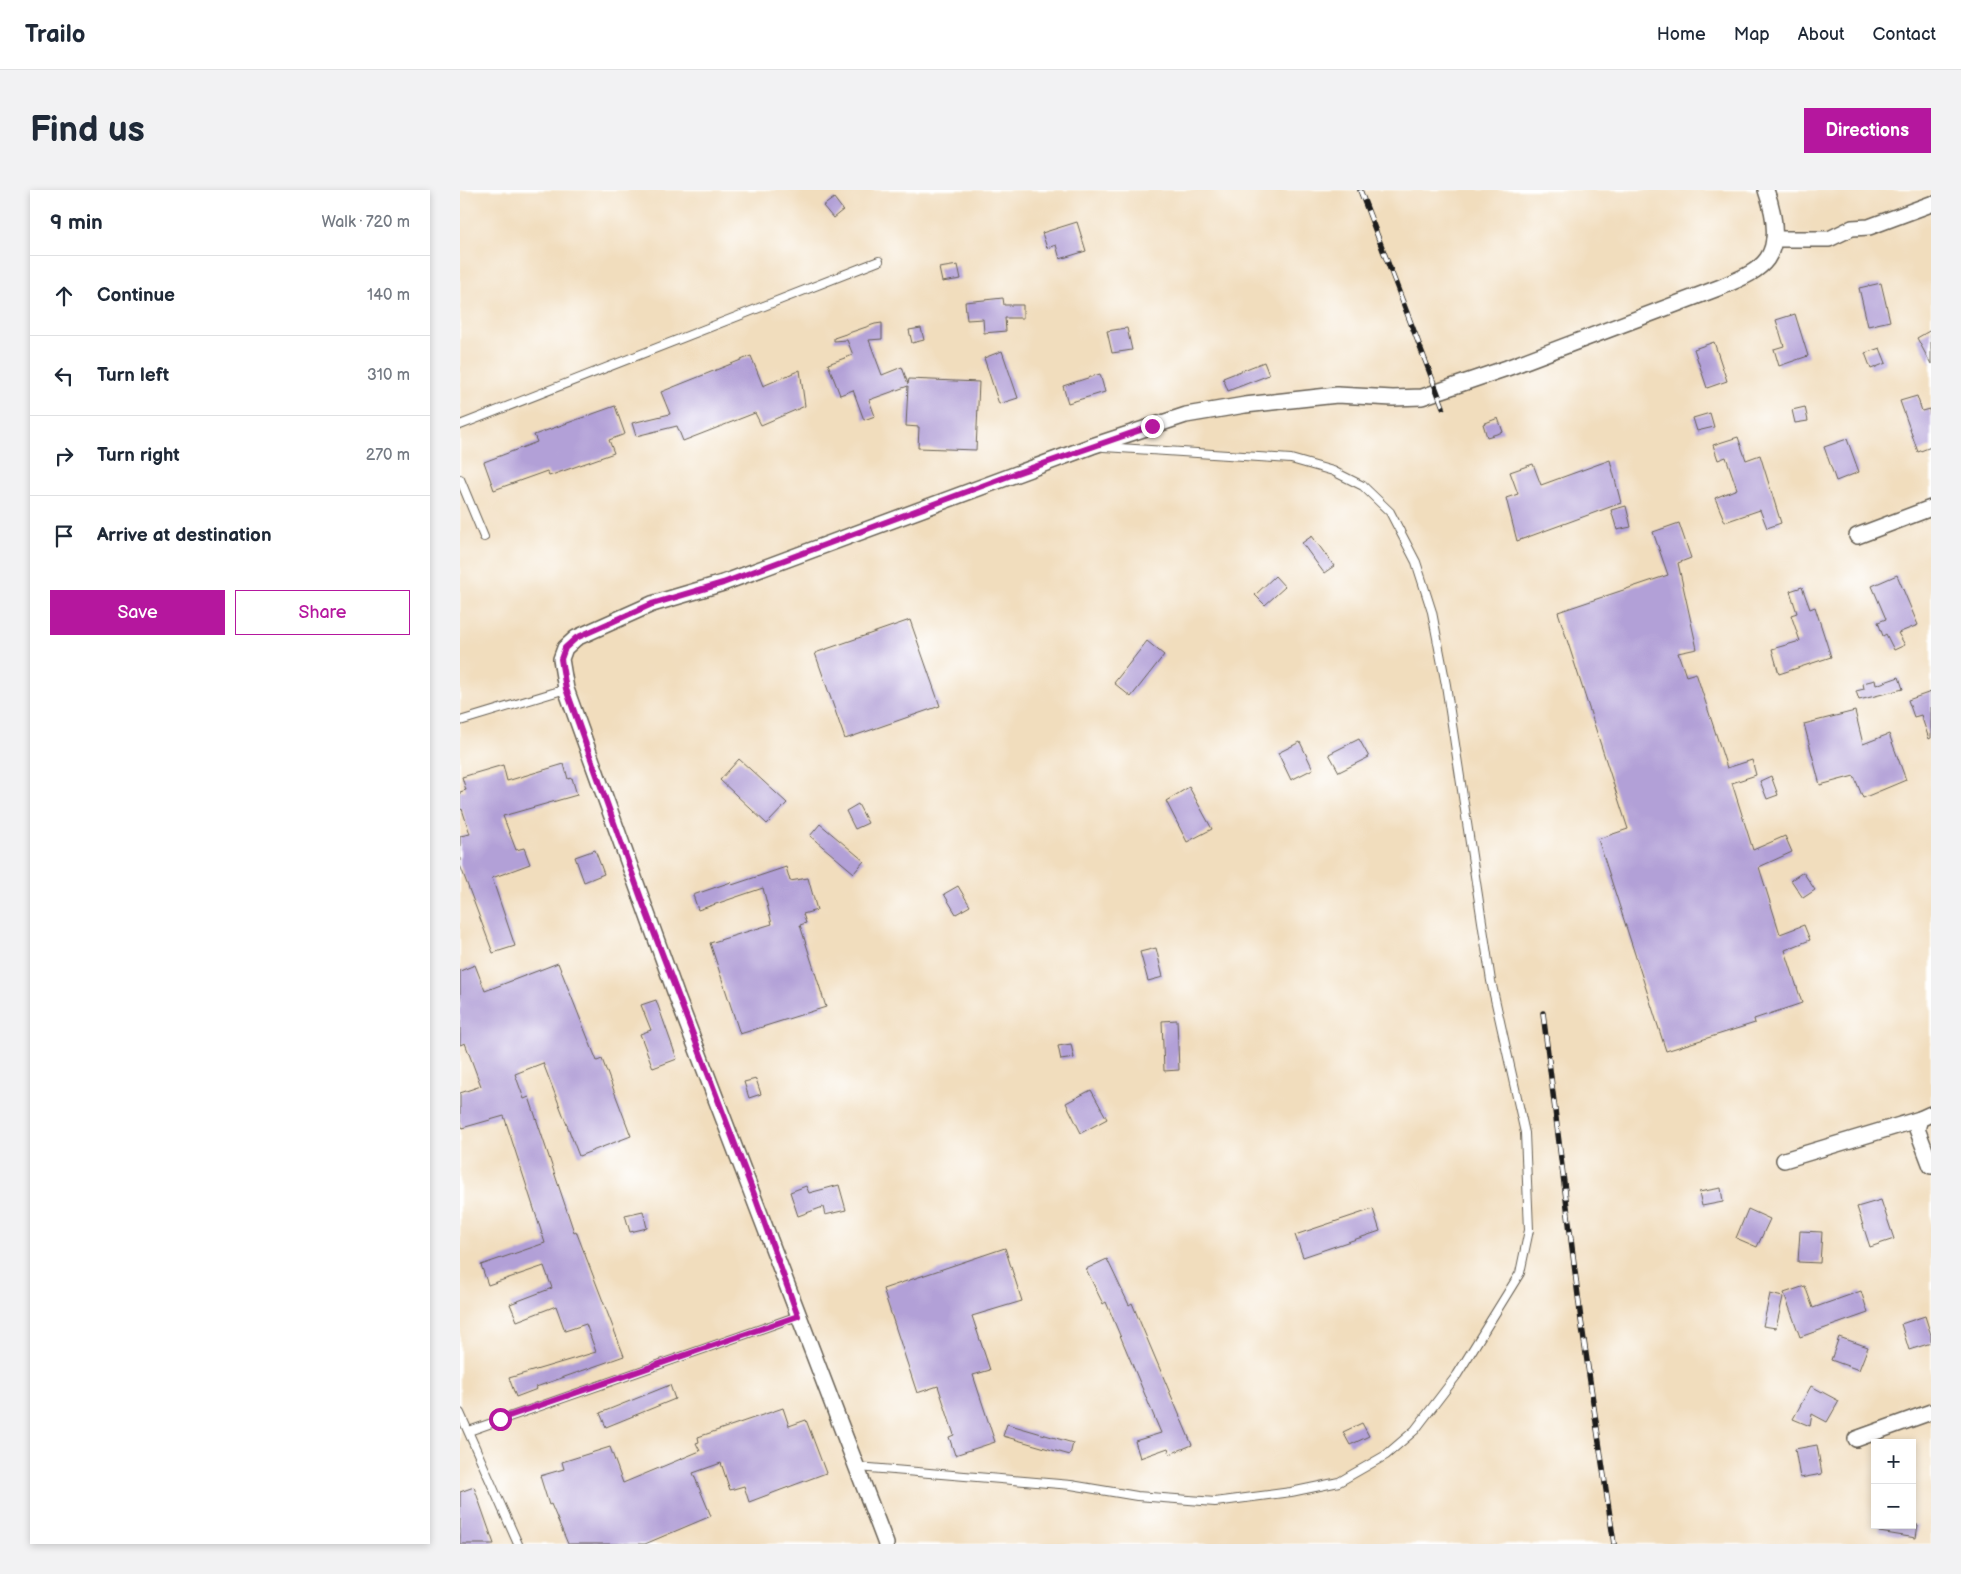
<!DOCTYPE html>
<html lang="en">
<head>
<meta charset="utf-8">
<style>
  body { margin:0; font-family:"Balsamiq Sans",sans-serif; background:#f2f2f3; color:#1f2937 }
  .controls { position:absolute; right:15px; bottom:15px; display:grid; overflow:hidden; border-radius:0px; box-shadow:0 2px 8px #0003 }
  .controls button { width:45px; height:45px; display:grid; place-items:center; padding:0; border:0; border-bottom:1px solid #e0e1e3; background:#fff; color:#1f2937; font:25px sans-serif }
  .stop { position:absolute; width:15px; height:15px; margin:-11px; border:4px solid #b5179e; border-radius:50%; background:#fff }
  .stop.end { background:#b5179e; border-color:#fff; box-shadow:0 1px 5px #0008 }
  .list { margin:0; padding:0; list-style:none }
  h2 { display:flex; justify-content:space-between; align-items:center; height:65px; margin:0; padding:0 20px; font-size:21px }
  h2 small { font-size:16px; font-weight:400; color:#747a83 }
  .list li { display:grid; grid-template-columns:32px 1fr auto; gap:15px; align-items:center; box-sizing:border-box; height:80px; padding:0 20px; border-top:1px solid #e0e1e3 }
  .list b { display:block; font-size:19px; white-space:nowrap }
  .list em { font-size:16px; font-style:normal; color:#747a83 }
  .actions { display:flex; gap:10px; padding:15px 20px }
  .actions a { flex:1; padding:11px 0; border:1px solid #b5179e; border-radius:0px; text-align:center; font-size:18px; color:#b5179e }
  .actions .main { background:#b5179e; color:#fff }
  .icon { flex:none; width:28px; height:28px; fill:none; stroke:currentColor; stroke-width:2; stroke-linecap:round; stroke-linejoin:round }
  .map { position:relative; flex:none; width:1471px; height:1354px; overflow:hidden; border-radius:0px }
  header { display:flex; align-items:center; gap:30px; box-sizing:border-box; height:70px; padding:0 25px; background:#fff; border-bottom:1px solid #e0e1e3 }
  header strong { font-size:24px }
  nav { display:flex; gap:28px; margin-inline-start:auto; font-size:18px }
  .intro { display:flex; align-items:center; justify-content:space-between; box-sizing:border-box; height:120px; padding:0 30px }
  h1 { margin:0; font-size:35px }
  .button { padding:12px 22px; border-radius:0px; background:#b5179e; color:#fff; font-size:18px; font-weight:700 }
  main { display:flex; gap:30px; padding:0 30px }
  aside { flex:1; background:#fff; border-radius:0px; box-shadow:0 2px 8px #0003 }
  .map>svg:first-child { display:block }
</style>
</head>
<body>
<header>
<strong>Trailo</strong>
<nav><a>Home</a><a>Map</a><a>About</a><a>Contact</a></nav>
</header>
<div class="intro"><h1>Find us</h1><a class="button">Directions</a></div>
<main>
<aside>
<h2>9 min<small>Walk · 720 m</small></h2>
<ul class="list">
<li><svg class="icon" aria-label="ahead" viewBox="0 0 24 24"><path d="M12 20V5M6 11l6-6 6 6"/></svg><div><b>Continue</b></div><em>140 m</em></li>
<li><svg class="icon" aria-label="left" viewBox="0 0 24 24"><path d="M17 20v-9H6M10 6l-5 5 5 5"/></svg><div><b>Turn left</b></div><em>310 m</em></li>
<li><svg class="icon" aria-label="right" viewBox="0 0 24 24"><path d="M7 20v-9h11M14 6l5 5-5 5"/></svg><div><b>Turn right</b></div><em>270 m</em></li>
<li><svg class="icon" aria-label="arrive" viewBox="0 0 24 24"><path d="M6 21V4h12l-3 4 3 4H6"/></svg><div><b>Arrive at destination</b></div></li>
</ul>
<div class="actions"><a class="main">Save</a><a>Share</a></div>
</aside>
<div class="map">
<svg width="1471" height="1354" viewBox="0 0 1471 1354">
  <rect width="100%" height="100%" fill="#fff"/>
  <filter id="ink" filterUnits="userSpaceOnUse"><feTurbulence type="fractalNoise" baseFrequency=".02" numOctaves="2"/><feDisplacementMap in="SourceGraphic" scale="10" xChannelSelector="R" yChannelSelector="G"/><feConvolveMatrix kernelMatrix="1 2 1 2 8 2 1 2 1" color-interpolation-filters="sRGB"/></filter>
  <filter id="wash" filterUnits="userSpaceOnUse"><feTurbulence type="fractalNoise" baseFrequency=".0096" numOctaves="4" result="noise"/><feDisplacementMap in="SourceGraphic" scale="20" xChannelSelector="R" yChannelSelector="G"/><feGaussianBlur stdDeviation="1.12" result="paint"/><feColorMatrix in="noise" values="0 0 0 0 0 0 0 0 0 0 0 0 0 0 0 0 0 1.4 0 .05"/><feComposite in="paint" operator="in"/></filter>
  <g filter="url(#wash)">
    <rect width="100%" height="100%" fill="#f1ddbd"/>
    <g id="blocks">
      <g fill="#b2a0d7">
        <path d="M374,8L383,20L373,28L363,16Z"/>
        <path d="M617,32L626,61L600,69L596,55L587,58L582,43Z"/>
        <path d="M498,75L501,89L482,92L479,78Z"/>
        <path d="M1421,93L1430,131L1408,136L1399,98Z"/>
        <path d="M543,108L544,115H563V128H545L546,141L524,143L523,129L507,130L505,112Z"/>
        <path d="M1335,124L1348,166L1319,176L1314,159L1324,156L1316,130Z"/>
        <path d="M422,133V149L409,150L422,185L442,177L448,194L449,189L519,192L516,260L458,258L459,237L446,236L448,196L409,210L415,226L404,230L393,200L380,205L368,174L393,165L387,150L374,151V148L415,134Z"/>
        <path d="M461,138L464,150L452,153L449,140Z"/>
        <path d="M667,138L672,160L652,163L647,141Z"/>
        <path d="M1471,140V174L1457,148Z"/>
        <path d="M1254,152L1267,191L1247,198L1234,159Z"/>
        <path d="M1420,158L1426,173L1411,179L1405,163Z"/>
        <path d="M542,161L558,208L539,214L524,168Z"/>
        <path d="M291,166L303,196L340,180L345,216L301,235L295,223L223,251L217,236L176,246L172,233L210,224L201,202Z"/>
        <path d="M804,172L809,185L768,201L763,188Z"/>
        <path d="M640,184L645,202L608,213L603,196Z"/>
        <path d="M1457,206L1462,221L1469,219L1471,226V257L1458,262L1440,211Z"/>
        <path d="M155,216L165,244L149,250L154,263L89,286L87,281L34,300L24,272L77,252L74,245Z"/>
        <path d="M1345,217L1348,231L1335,233L1332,220Z"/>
        <path d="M1250,223L1254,237L1237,241L1233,228Z"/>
        <path d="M1038,228L1043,242L1027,247L1023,234Z"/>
        <path d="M1278,247L1286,270L1300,265L1321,333L1307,338L1300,320L1265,332L1255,308L1277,299L1266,267L1258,270L1253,255Z"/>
        <path d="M1387,249L1399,282L1376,291L1364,257Z"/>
        <path d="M1150,270L1161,313L1057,351L1046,308L1058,304L1050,282L1073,274L1081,295Z"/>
        <path d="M1166,316L1171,337L1157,340L1151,320Z"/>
        <path d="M1219,333L1231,368L1218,373L1237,459L1218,463L1226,486L1236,483L1267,578L1292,570L1296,585L1272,593L1293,660L1325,646L1332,662L1299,677L1320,744L1344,735L1350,750L1325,760L1342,813L1294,829L1295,833L1206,861L1138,649L1168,639L1098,422L1208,385L1193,342Z"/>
        <path d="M852,346L874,376L864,383L842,353Z"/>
        <path d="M1437,385L1458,435L1438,443L1445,455L1434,460L1426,444L1423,446L1418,432L1426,429L1412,396Z"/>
        <path d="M815,386L825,397L805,415L795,405Z"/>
        <path d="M1342,397L1350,419L1355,417L1371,467L1319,484L1312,459L1340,451L1331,425L1337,423L1330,401Z"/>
        <path d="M450,430L480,516L385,549L355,463Z"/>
        <path d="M687,451L704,465L671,507L654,493Z"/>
        <path d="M1439,487L1443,499L1399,510L1396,501L1404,499L1403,493L1415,490L1416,495Z"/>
        <path d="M1471,502V548L1469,549L1461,525L1454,527L1448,510Z"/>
        <path d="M1395,521L1403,554L1429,544L1446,590L1403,608L1394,586L1360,595L1344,534Z"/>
        <path d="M899,549L909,567L879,582L869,564Z"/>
        <path d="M840,552L853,579L831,590L818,563Z"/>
        <path d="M279,569L327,613L307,634L260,590Z"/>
        <path d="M104,574L108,589L112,588L117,605L43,626L56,660L64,658L70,674L32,688L55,756L33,763L0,675V646L10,644L2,619L0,620V602L6,600L2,587L43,575L47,591Z"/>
        <path d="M1311,586L1318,605L1307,609L1300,591Z"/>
        <path d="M729,597L752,639L727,652L706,611Z"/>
        <path d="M398,614L408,633L395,639L386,621Z"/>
        <path d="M360,634L404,671L394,683L350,646Z"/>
        <path d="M135,660L144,684L124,692L115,667Z"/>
        <path d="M326,677L330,691L348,688L357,720L343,724L346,733L340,735L366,817L280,844L250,753L312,734L303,698L238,720L233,705L271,692L272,695Z"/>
        <path d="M1343,682L1355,700L1343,708L1331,690Z"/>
        <path d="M498,696L510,716L496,724L484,704Z"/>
        <path d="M696,758L703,787L688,791L680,762Z"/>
        <path d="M98,773L137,871L142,869L171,946L119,966L83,873L55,884L64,909L69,907L114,1042L116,1041L164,1166L76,1197L77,1199L56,1207L49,1188L136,1162L126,1134L105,1141L96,1116L57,1131L50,1114L92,1098L84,1076L28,1095L21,1075L85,1053L44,926L2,938L0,930V903L21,896L5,853L0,855V781L15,775L25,801Z"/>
        <path d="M196,810L217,869L193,878L180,844L191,840L181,815Z"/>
        <path d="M717,830L719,880L704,881L702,831Z"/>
        <path d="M611,854L614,868L601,870L598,856Z"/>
        <path d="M296,889L301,904L289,908L284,892Z"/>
        <path d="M631,900L647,929L621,943L606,913Z"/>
        <path d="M379,995L386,1020L365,1025L363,1017L338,1026L330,1002L346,996L349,1003Z"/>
        <path d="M1261,998L1263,1012L1242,1016L1239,1002Z"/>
        <path d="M1421,1010L1434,1049L1410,1057L1397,1017Z"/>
        <path d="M913,1019L920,1041L843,1067L835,1045Z"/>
        <path d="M1288,1019L1310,1029L1297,1057L1276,1048Z"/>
        <path d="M183,1021L187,1038L170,1042L165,1025Z"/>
        <path d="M1340,1041L1362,1042L1360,1073L1338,1072Z"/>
        <path d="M545,1058L562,1111L512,1126L530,1180L513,1185L535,1252L495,1265L489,1247L494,1245L478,1196L457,1203L423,1099Z"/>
        <path d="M647,1069L669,1115L672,1113L732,1255L710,1264L708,1258L680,1268L675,1251L701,1243L646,1112L643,1114L626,1079Z"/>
        <path d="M1345,1096L1353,1118L1401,1101L1408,1123L1340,1147L1324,1103Z"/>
        <path d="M1310,1104L1323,1107L1316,1138L1303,1136Z"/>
        <path d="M1465,1126L1471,1145V1153L1449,1160L1441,1134Z"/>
        <path d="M1379,1147L1408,1157L1399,1180L1371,1170Z"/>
        <path d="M210,1195L215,1209L146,1237L140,1223Z"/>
        <path d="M1351,1196L1379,1211L1367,1232L1352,1224L1350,1236L1333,1229Z"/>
        <path d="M323,1218L329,1236L346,1230L366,1283L289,1312L284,1296L270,1300L261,1273L233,1283L251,1326L185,1354H108L91,1314L89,1315L80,1286L104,1279L102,1272L150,1257L163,1293L240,1261L236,1253L239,1252L238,1247Z"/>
        <path d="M902,1233L909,1246L890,1255L883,1242Z"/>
        <path d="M547,1234L613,1253L610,1265L543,1246Z"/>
        <path d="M1357,1255L1362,1284L1340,1288L1335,1259Z"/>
        <path d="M14,1297L34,1354H0V1302Z"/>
        <path d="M1419,1335H1458L1456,1348L1419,1342Z"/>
      </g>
    </g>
  </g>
  <g filter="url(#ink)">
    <use href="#blocks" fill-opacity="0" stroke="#676054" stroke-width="1"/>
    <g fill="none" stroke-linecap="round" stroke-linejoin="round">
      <defs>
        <g id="lane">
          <path d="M0,235L419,71"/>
          <path d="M0,289L24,347"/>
          <path d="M0,531L106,499"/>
          <path d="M0,1223L58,1354"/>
          <path d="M9,1241L338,1126"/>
          <path d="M398,1277L611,1295L677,1306L755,1312L831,1302L879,1292L926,1265L955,1240L997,1185L1060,1083L1069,1040L1065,943L1031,791L986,495L972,422L956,372L930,322L903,296L873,281L831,269L644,257"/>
        </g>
        <g id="street">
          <path d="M1314,49H1369L1392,38L1409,37L1471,14"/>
          <path d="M1397,346L1471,318"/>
          <path d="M1471,924L1460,929L1457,939L1471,976"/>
          <path d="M1324,970L1460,929"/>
          <path d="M1396,1249L1471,1222"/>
          <path d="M426,1354L217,807L106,499L101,469L105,458L116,448L192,414L263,393L632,256L726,225L785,215L877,205L933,208L962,207L1047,178L1261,97C1276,90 1297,83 1307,69C1320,50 1313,20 1306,0"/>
        </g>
      </defs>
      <use href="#lane" stroke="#676054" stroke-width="10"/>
      <use href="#street" stroke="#676054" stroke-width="18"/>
      <use href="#lane" stroke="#fff" stroke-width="8"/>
      <use href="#street" stroke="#fff" stroke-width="15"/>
      <defs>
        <g id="rail">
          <path d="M900,0L983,217"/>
          <path d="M1083,823L1121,1130L1154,1354"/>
        </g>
      </defs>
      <use href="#rail" stroke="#1c1c1c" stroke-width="5.5"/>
      <use href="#rail" stroke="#fff" stroke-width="4" stroke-dasharray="11" stroke-linecap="butt"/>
    </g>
  </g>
  <g fill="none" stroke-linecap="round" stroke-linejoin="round" filter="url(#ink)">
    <path stroke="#b5179e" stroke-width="6" d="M40,1229L338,1126L294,1004L182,711L106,499L101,469L105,458L116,448L192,414L263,393L554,284L692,236"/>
  </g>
</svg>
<div class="controls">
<button>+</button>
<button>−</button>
</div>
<div class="stop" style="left:40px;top:1229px"></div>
<div class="stop end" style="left:692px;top:236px"></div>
</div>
</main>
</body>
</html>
